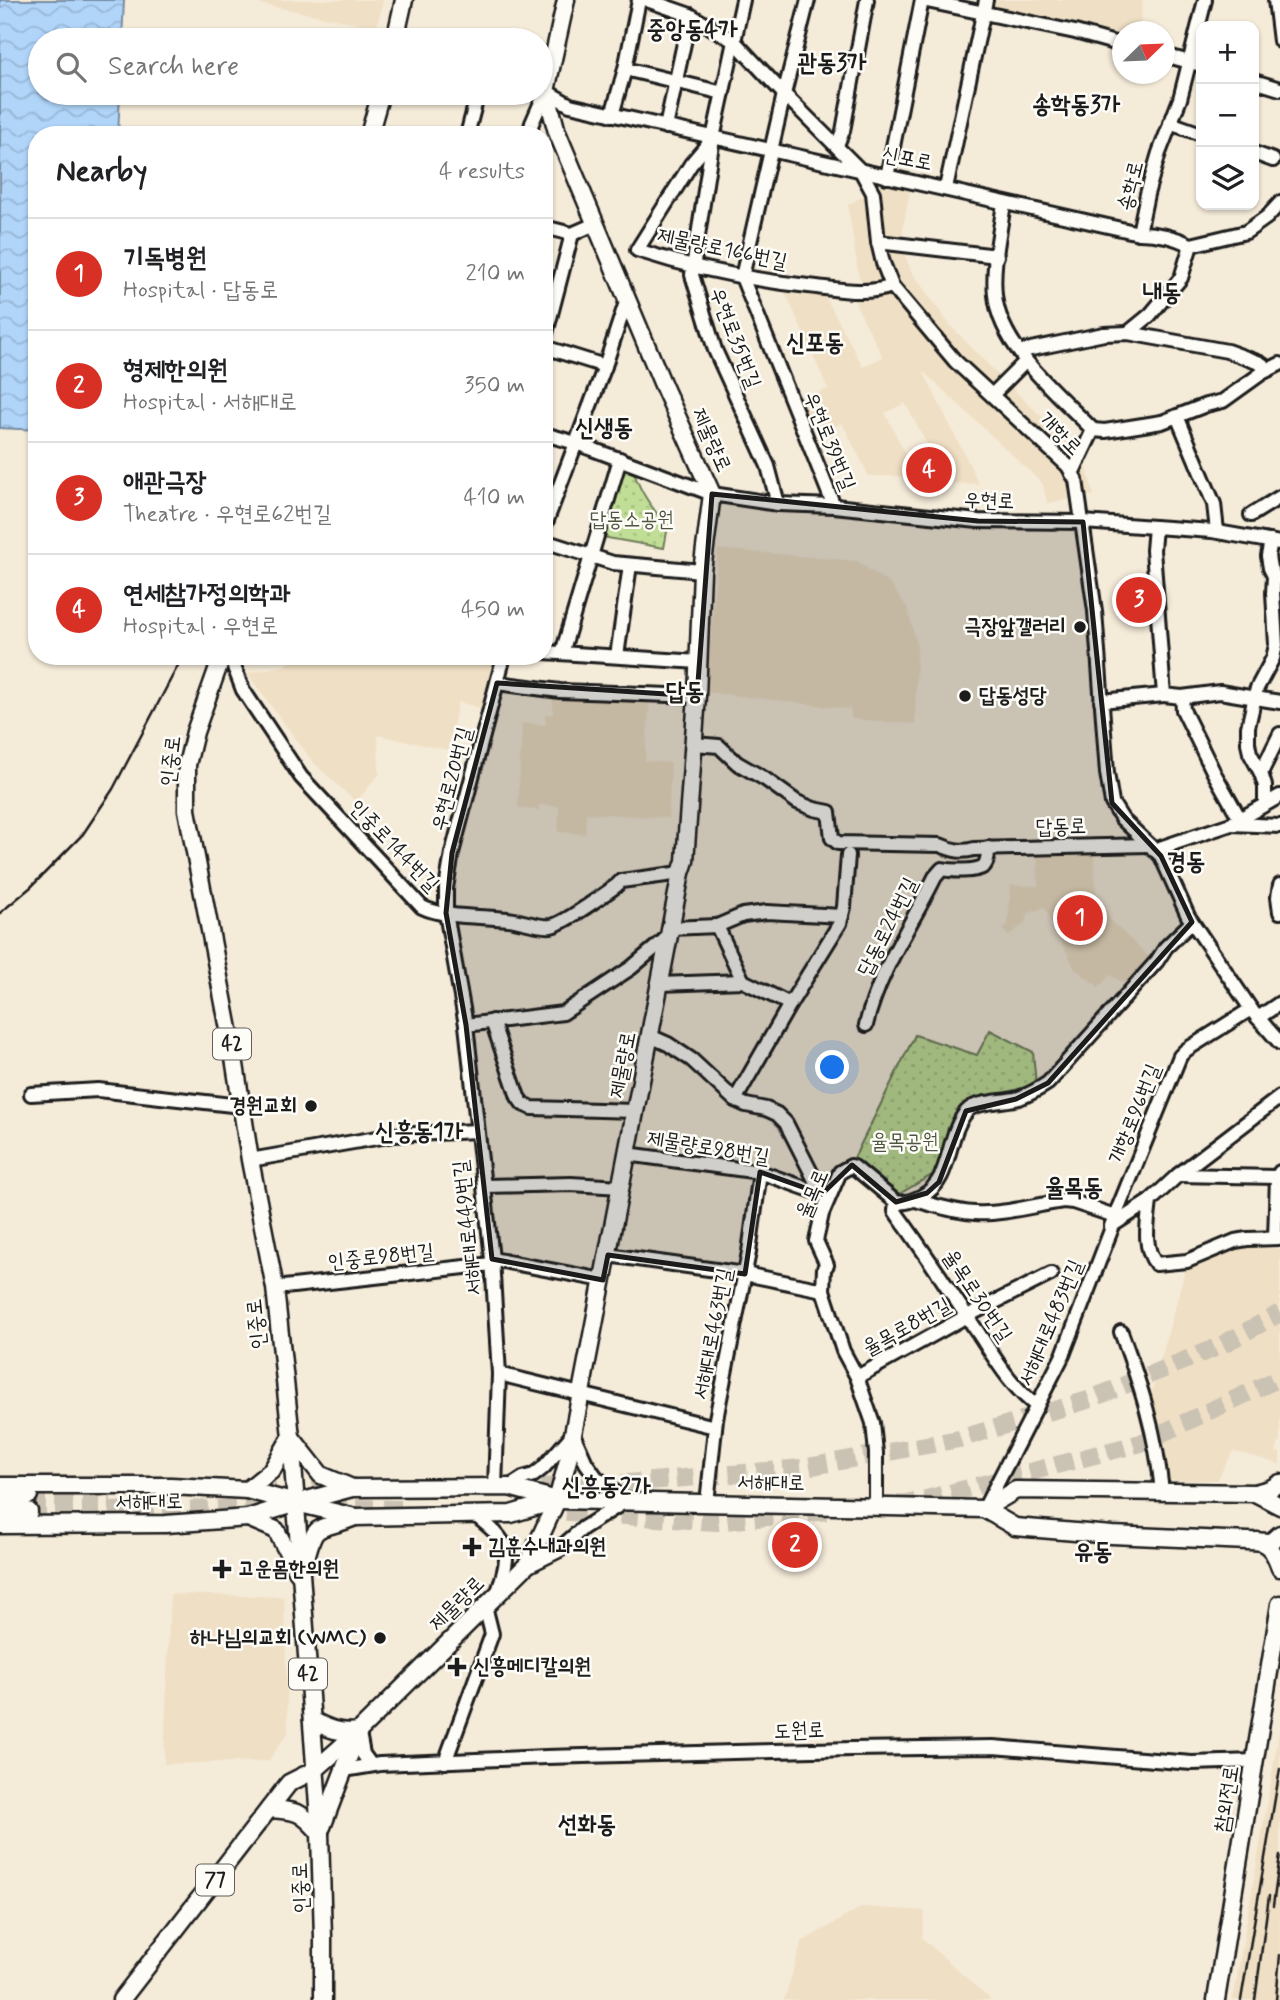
<!DOCTYPE html>
<html lang="en">
<head>
<meta charset="utf-8">
<style>
  body { margin:0; font-family:Mynerve,"Poor Story",sans-serif; background:#f6f6f6; color:#202124 }
  .controls { position:absolute; right:21px; top:21px; display:grid; overflow:hidden; border-radius:14px; box-shadow:0 2px 5px #0004 }
  .controls button { width:63px; height:63px; display:grid; place-items:center; padding:0; border:0; border-bottom:2px solid #e0e0e0; background:#fff; color:#202124; font:35px sans-serif }
  .compass { position:absolute; left:1112px; top:21px; width:63px; height:63px; border-radius:50%; background:#fff; box-shadow:0 2px 5px #0004; rotate:67deg }
  .you { position:absolute; left:833px; top:1068px; width:24px; height:24px; margin:-18px; border:5px solid #fff; border-radius:50%; background:#1a73e8; box-shadow:0 0 0 10px #1a73e833 }
  .badge { display:grid; place-items:center; width:46px; height:46px; border-radius:50%; background:#d93025; color:#fff; font-size:23px; font-weight:700 }
  .pin { position:absolute; translate:-50% -50%; border:4px solid #fff; box-shadow:0 2px 7px #0006 }
  .list { margin:0; padding:0; list-style:none }
  h2 { display:flex; justify-content:space-between; align-items:center; height:91px; margin:0; padding:0 28px; font-size:30px }
  h2 small { font-size:23px; font-weight:400; color:#757577 }
  .list li { display:grid; grid-template-columns:46px 1fr auto; gap:21px; align-items:center; box-sizing:border-box; height:112px; padding:0 28px; border-top:2px solid #e0e0e0 }
  .list b { display:block; font-size:26px; white-space:nowrap }
  .list p { margin:0; font-size:23px; white-space:nowrap; color:#757577 }
  .list em { font-size:23px; font-style:normal; color:#757577 }
  .icon { flex:none; width:38px; height:38px; fill:none; stroke:currentColor; stroke-width:2; stroke-linecap:round; stroke-linejoin:round }
  .map { position:relative; flex:none; width:1280px; height:2000px; overflow:hidden }
  .search { position:absolute; background:#fff; box-shadow:0 2px 5px #0004; left:28px; top:28px; width:525px; height:77px; display:flex; align-items:center; gap:18px; box-sizing:border-box; padding:0 24px; border-radius:38px; color:#757577; font-size:26px }
  .panel { position:absolute; background:#fff; box-shadow:0 2px 5px #0004; left:28px; top:126px; width:525px; height:539px; border-radius:28px }
  .map>svg:first-child { display:block }
</style>
</head>
<body>
<div class="map">
<svg width="1280" height="2000" viewBox="0 0 1280 2000">
  <defs>
    <pattern id="park-dots" width="8" height="8" patternUnits="userSpaceOnUse" patternTransform="scale(1.75)"><rect width="8" height="8" fill="#c1de96"/><path d="M2 2h.1M6 6h.1" fill="none" stroke="#a5be81" stroke-width="1.8" stroke-linecap="round"/></pattern>
    <pattern id="water-waves" width="16" height="10" patternUnits="userSpaceOnUse" patternTransform="scale(1.75)"><rect width="16" height="10" fill="#b0d5f9"/><path d="M0 5q4-4 8 0t8 0" fill="none" stroke="#97b6d5"/></pattern>
  </defs>
  <rect width="100%" height="100%" fill="#f5ebd9"/>
  <filter id="ink" filterUnits="userSpaceOnUse"><feTurbulence type="fractalNoise" baseFrequency=".0143" numOctaves="2"/><feDisplacementMap in="SourceGraphic" scale="14" xChannelSelector="R" yChannelSelector="G"/><feConvolveMatrix kernelMatrix="1 2 1 2 8 2 1 2 1" color-interpolation-filters="sRGB"/></filter>
  <g filter="url(#ink)">
    <g fill="#efdfc4">
      <path d="M260,0H383L377,27L260,4Z"/>
      <path d="M992,0H1143L1139,31L1122,32V34L990,7Z"/>
      <path d="M889,181L911,185L900,243L911,271L949,324L994,371L1084,457L1094,495L1047,503L1043,484L923,371L979,484L948,483L905,403L885,413L916,476H869L842,423L812,436L798,401L828,389L784,289L824,294L863,367L883,357L852,297L870,294L859,277L848,205Z"/>
      <path d="M718,549L857,561L890,584L907,607L917,646L915,724L852,719L850,709L706,692Z"/>
      <path d="M309,656H500L485,709L458,702L448,750L378,735L379,774L356,802L313,762L247,673L285,666L290,660Z"/>
      <path d="M553,695L650,699L645,761L671,763L668,818L586,813L585,834L558,832L559,806L539,805V810L518,807L522,723L546,725L545,714H553Z"/>
      <path d="M1094,851L1096,895L1111,921L1151,959L1127,985L1110,975L1099,987L1075,969L1044,907L1029,913L1024,924L1008,936L1003,930L1008,924L1011,885L1038,886L1037,852Z"/>
      <path d="M1249,1247L1280,1249V1439L1276,1452L1280,1453V1464L1233,1451L1217,1480H1168L1151,1396L1188,1259Z"/>
      <path d="M170,1594L284,1597L288,1733L268,1761L164,1764Z"/>
      <path d="M1280,1726V2000H1233L1269,1793Z"/>
      <path d="M862,1907L925,1911L922,1938L991,2000H784L802,1942Z"/>
    </g>
    <g fill="url(#park-dots)" stroke="#6e7d59" stroke-width="2">
      <path d="M622,469L634,473C642,495 653,510 668,526L664,548L602,537Z"/>
      <path d="M990,1030L1033,1052L1036,1085L977,1099L961,1108L937,1172L899,1194L853,1160L915,1035L977,1055Z"/>
    </g>
    <path fill="url(#water-waves)" stroke="#758ba1" stroke-width="2" d="M0,0H124L122,40H40V93H120L118,135H37V430L0,428Z"/>
    <g fill="none" stroke-linecap="round" stroke-linejoin="round">
      <g stroke="#cac2b3" stroke-width="18" stroke-dasharray="18 9" stroke-linecap="butt">
        <path d="M514,1487L592,1486L802,1468L959,1439L1088,1400L1220,1346L1280,1313"/>
        <path d="M258,1491L335,1490"/>
        <path d="M28,1495L111,1493"/>
        <path d="M898,1504L911,1503L1141,1443L1280,1378"/>
        <path d="M329,1508L406,1509"/>
        <path d="M539,1510L716,1522L829,1511"/>
        <path d="M28,1512L277,1508"/>
      </g>
      <defs>
        <g id="minor">
          <path d="M647,0L690,15L734,41L784,94L861,171L873,193L878,242L883,263L892,286L955,361L1068,466L1076,480L1095,611L1107,773L1112,803L1122,819L1161,856L1188,916L1253,1012L1280,1043"/>
          <path d="M743,0L713,138L692,275L715,350L768,466L778,504"/>
          <path d="M808,0L784,94L742,277L834,506"/>
          <path d="M922,0L1075,32L1122,45"/>
          <path d="M1275,0L1280,41"/>
          <path d="M1164,55L1201,65"/>
          <path d="M625,69L723,93"/>
          <path d="M1254,81L1280,89"/>
          <path d="M612,115L625,69L639,0"/>
          <path d="M1170,123L1201,134"/>
          <path d="M666,127L690,15"/>
          <path d="M467,135L478,93"/>
          <path d="M529,135L532,123L546,91L570,105L1139,233C1158,233 1175,237 1191,245L1246,232L1267,217L1280,203"/>
          <path d="M713,138L691,164L637,250C695,269 755,281 817,287C841,290 868,295 892,286"/>
          <path d="M837,145L843,131L867,0"/>
          <path d="M1254,153L1273,160"/>
          <path d="M887,177L922,0"/>
          <path d="M946,188L986,0"/>
          <path d="M1004,203C1000,233 992,265 995,295C1000,348 1059,395 1093,430"/>
          <path d="M544,227L572,234L595,224"/>
          <path d="M1139,233L1147,194L1159,153L1180,99L1205,0"/>
          <path d="M878,242L997,256"/>
          <path d="M1128,333L1150,315L1181,278L1191,245"/>
          <path d="M544,341L572,234"/>
          <path d="M544,347L605,366"/>
          <path d="M1020,352L1031,349L1104,334L1128,333L1227,351L1260,363L1269,369"/>
          <path d="M992,395L1026,361"/>
          <path d="M1177,416L1214,504L1217,531"/>
          <path d="M1093,430L1105,431L1162,422L1206,405L1223,401L1262,373L1280,364"/>
          <path d="M544,434L576,443L712,494L778,504L834,506L978,521L1083,522L1212,531L1280,543"/>
          <path d="M1072,474L1093,430"/>
          <path d="M1251,515L1280,497"/>
          <path d="M1155,527L1153,550L1164,695L1182,697L1220,692L1280,702"/>
          <path d="M544,528L605,366L627,299"/>
          <path d="M544,541L613,563L702,571"/>
          <path d="M544,652L699,662"/>
          <path d="M562,653L620,459"/>
          <path d="M230,656L243,690L301,777L422,907C444,918 484,916 508,919C520,920 540,928 551,926C564,924 603,895 616,886L621,881L681,873"/>
          <path d="M617,656L630,565"/>
          <path d="M497,683L560,691L697,696"/>
          <path d="M1182,697L1183,710L1214,773L1240,819"/>
          <path d="M1101,701L1164,695"/>
          <path d="M694,744L719,746L737,763L765,779L797,802L814,809L829,812L832,838L838,843L940,845C952,850 961,853 974,849L1149,845"/>
          <path d="M1261,773L1280,734"/>
          <path d="M1265,804V786L1261,773L1250,753L1248,743V727L1257,688L1273,658L1276,645L1273,593L1274,576L1270,568L1268,556L1271,541"/>
          <path d="M1231,824L1280,826"/>
          <path d="M1154,850L1231,824L1280,796"/>
          <path d="M1280,885L1278,897L1280,912"/>
          <path d="M671,928L717,926"/>
          <path d="M743,981L717,926L743,915L767,912L842,916"/>
          <path d="M660,984L743,981L790,1004"/>
          <path d="M1258,1018L1280,1003"/>
          <path d="M492,1021L518,1097L523,1104L532,1108L635,1111"/>
          <path d="M466,1025L563,1013L631,968L669,936"/>
          <path d="M866,1025C879,971 911,926 935,877L942,869C951,871 976,872 984,866C988,861 988,854 988,848"/>
          <path d="M650,1036L668,1044L692,1060L735,1100L746,1105L766,1109L777,1114L786,1123L822,1194L831,1192"/>
          <path d="M31,1094L98,1090L241,1106"/>
          <path d="M735,1100L790,1004L840,923L844,907L848,855"/>
          <path d="M627,1154L760,1172L822,1194"/>
          <path d="M250,1160L394,1135L477,1131"/>
          <path d="M1178,1175L1277,1177"/>
          <path d="M484,1186L571,1184L621,1187"/>
          <path d="M915,1200C934,1205 954,1212 975,1213C1000,1215 1036,1205 1063,1201L1073,1202L1115,1216"/>
          <path d="M1150,1201C1148,1222 1142,1246 1156,1264L1187,1261L1235,1241L1247,1239L1280,1238"/>
          <path d="M896,1202L895,1211L899,1217C927,1255 952,1295 979,1334C996,1360 1012,1388 1037,1406"/>
          <path d="M1111,1226L1180,1056L1186,1050L1251,1009"/>
          <path d="M1275,1238L1277,1177L1280,1172"/>
          <path d="M608,1255L745,1274L823,1290"/>
          <path d="M492,1259L603,1280"/>
          <path d="M275,1288L492,1264"/>
          <path d="M1121,1332C1141,1386 1156,1433 1162,1491"/>
          <path d="M499,1374L715,1427"/>
          <path d="M857,1377L967,1316L1051,1274"/>
          <path d="M495,1487L499,1374L492,1259L466,1025L446,913V888L452,853L504,656"/>
          <path d="M509,1487L523,1478L534,1475L543,1468L573,1434L586,1463L596,1477L626,1501L583,1528L560,1548"/>
          <path d="M707,1503L716,1419L749,1252L760,1172"/>
          <path d="M876,1506V1453L873,1423L857,1377L843,1351L823,1290L824,1268L827,1265L816,1241L822,1214L840,1172L851,1166L854,1167L896,1202C905,1204 913,1201 922,1196C953,1180 945,1136 967,1111C975,1101 1006,1102 1019,1098C1030,1094 1039,1089 1048,1083L1157,961L1166,947L1192,922"/>
          <path d="M984,1509L1063,1355L1113,1225L1150,1201L1178,1175L1280,1097"/>
          <path d="M475,1515C510,1543 512,1548 498,1592"/>
          <path d="M359,1733L363,1754L371,1765"/>
          <path d="M445,1762L492,1634L485,1606"/>
          <path d="M344,1770L380,1764L546,1757L852,1749L993,1747L1192,1763L1255,1761"/>
        </g>
        <g id="major">
          <path d="M395,40L404,0"/>
          <path d="M369,135L381,93"/>
          <path d="M222,656L195,732L187,765V810L232,1045L250,1160L275,1288L291,1437L320,1833L323,1938V2000"/>
          <path d="M291,1437L321,1475L352,1488"/>
          <path d="M0,1486H171L247,1490L296,1503L352,1488L509,1487L557,1500L984,1509L1015,1527L1112,1535L1271,1542L1280,1534"/>
          <path d="M247,1490L272,1470L291,1437"/>
          <path d="M1255,1493L1270,1489L1280,1483"/>
          <path d="M984,1509L1016,1490L1255,1493L1280,1506"/>
          <path d="M248,1518L276,1530L298,1572"/>
          <path d="M0,1525L166,1524L248,1518L296,1503L355,1517L511,1514L555,1501"/>
          <path d="M1257,1541C1271,1544 1276,1556 1280,1568"/>
          <path d="M305,1562C316,1517 318,1533 355,1517"/>
          <path d="M528,1564L560,1548"/>
          <path d="M312,1720C328,1729 341,1734 359,1731"/>
          <path d="M269,1809C298,1811 301,1811 320,1833"/>
          <path d="M322,1827L358,1733"/>
          <path d="M121,2000L289,1783L315,1770L359,1731L528,1564L557,1500L568,1460L681,873L685,861L697,696L702,571L712,494L663,385L557,132L546,91L566,0"/>
          <path d="M1216,2000L1280,1604"/>
        </g>
        <g id="highway">
          <path d="M0,1495H28"/>
          <path d="M0,1512H28"/>
        </g>
      </defs>
      <use href="#minor" stroke="#1c1c1c" stroke-width="18"/>
      <use href="#major" stroke="#1c1c1c" stroke-width="21"/>
      <use href="#highway" stroke="#1c1c1c" stroke-width="23"/>
      <use href="#minor" stroke="#fdfcf7" stroke-width="12"/>
      <use href="#major" stroke="#fdfcf7" stroke-width="16"/>
      <use href="#highway" stroke="#fdfcf7" stroke-width="18"/>
      <g stroke="#1c1c1c" stroke-width="2.5">
        <path d="M0,913L31,887L83,834L113,789L183,656"/>
        <path d="M1273,1906L1280,1855"/>
        <path d="M1241,2000L1280,1769"/>
        <path d="M1255,2000L1269,1896"/>
        <path d="M1276,2000L1280,1955"/>
      </g>
    </g>
  </g>
  <path fill="#1c1c1c" fill-opacity="0.2" stroke="#1c1c1c" stroke-width="5" stroke-linejoin="round" d="M712,494L978,521L1083,522L1112,803L1161,856L1192,922L1048,1083L1016,1099L966,1111L939,1182L927,1193L896,1202L852,1165L822,1194L760,1172L745,1274L608,1255L603,1280L492,1259L466,1025L446,913L452,853L497,683L697,696Z"/>
  <g fill="#1c1c1c" stroke="#fdfcf7" stroke-width="2.5">
    <circle cx="1080" cy="627" r="7"/>
    <circle cx="965" cy="696" r="7"/>
    <circle cx="311" cy="1106" r="7"/>
    <path d="M468.5 1536.5h7v7h7v7h-7v7h-7v-7h-7v-7h7z"/>
    <path d="M218.5 1558.5h7v7h7v7h-7v7h-7v-7h-7v-7h7z"/>
    <circle cx="380" cy="1638" r="7"/>
    <path d="M453.5 1656.5h7v7h7v7h-7v7h-7v-7h-7v-7h7z"/>
  </g>
  <g text-anchor="middle" dominant-baseline="central" stroke-width="5" stroke-linejoin="round" paint-order="stroke">
    <g fill="#fdfcf7" stroke="#605f5e" stroke-width="2">
      <rect x="213" y="1028.5" width="38" height="31" rx="5"/>
      <rect x="289" y="1658.5" width="38" height="31" rx="5"/>
      <rect x="196" y="1864.5" width="38" height="31" rx="5"/>
    </g>
    <g font-size="19" font-weight="bold" fill="#1c1c1c">
      <text x="232" y="1044">42</text>
      <text x="308" y="1674">42</text>
      <text x="215" y="1880">77</text>
    </g>
    <g font-size="21" fill="#1c1c1c" stroke="#fdfcf7">
      <text transform="translate(907 159) rotate(11)">신포로</text>
      <text transform="translate(1131 186) rotate(-76)">송학로</text>
      <text transform="translate(722 249) rotate(12)">제물량로166번길</text>
      <text transform="translate(735 338) rotate(69)">우현로35번길</text>
      <text transform="translate(1060 434) rotate(45)">개항로</text>
      <text transform="translate(711 440) rotate(66)">제물량로</text>
      <text transform="translate(829 441) rotate(68)">우현로39번길</text>
      <text transform="translate(989 501) rotate(2)">우현로</text>
      <text transform="translate(171 761) rotate(-83)">인중로</text>
      <text transform="translate(452 779) rotate(-75)">우현로20번길</text>
      <text transform="translate(1061 827) rotate(-1)">답동로</text>
      <text transform="translate(394 846) rotate(46)">인중로144번길</text>
      <text transform="translate(888 927) rotate(-63)">답동로24번길</text>
      <text transform="translate(623 1065) rotate(-79)">제물량로</text>
      <text transform="translate(1135 1114) rotate(-68)">개항로96번길</text>
      <text transform="translate(708 1148) rotate(9)">제물량로98번길</text>
      <text transform="translate(813 1194) rotate(-67)">율목로</text>
      <text transform="translate(468 1228) rotate(-96)">서해대로449번길</text>
      <text transform="translate(381 1257) rotate(-6)">인중로98번길</text>
      <text transform="translate(977 1296) rotate(56)">율목로30번길</text>
      <text transform="translate(1051 1323) rotate(-67)">서해대로483번길</text>
      <text transform="translate(257 1324) rotate(-96)">인중로</text>
      <text transform="translate(907 1327) rotate(-29)">율목로8번길</text>
      <text transform="translate(713 1334) rotate(-79)">서해대로463번길</text>
      <text transform="translate(771 1483) rotate(1)">서해대로</text>
      <text transform="translate(149 1502) rotate(-1)">서해대로</text>
      <text transform="translate(457 1604) rotate(-45)">제물량로</text>
      <text transform="translate(799 1731) rotate(-2)">도원로</text>
      <text transform="translate(1227 1799) rotate(-81)">참외전로</text>
      <text transform="translate(301 1888) rotate(-92)">인중로</text>
    </g>
    <g font-size="21" fill="#4e5641" stroke="#fdfcf7">
      <text x="632" y="520">답동소공원</text>
      <text x="905" y="1142">율목공원</text>
    </g>
    <g font-size="21" font-weight="bold" fill="#1c1c1c" stroke="#fdfcf7" text-anchor="start">
      <text x="1066" y="627" text-anchor="end">극장앞갤러리</text>
      <text x="979" y="696">답동성당</text>
      <text x="297" y="1106" text-anchor="end">경원교회</text>
      <text x="488" y="1547">김훈수내과의원</text>
      <text x="238" y="1569">고운몸한의원</text>
      <text x="366" y="1638" text-anchor="end">하나님의교회 (WMC)</text>
      <text x="473" y="1667">신흥메디칼의원</text>
    </g>
    <g font-size="24" font-weight="bold" fill="#1c1c1c" stroke="#fdfcf7">
      <text x="692" y="30">중앙동4가</text>
      <text x="832" y="63">관동3가</text>
      <text x="1076" y="105">송학동3가</text>
      <text x="1162" y="293">내동</text>
      <text x="815" y="343">신포동</text>
      <text x="604" y="428">신생동</text>
      <text x="685" y="692">답동</text>
      <text x="1186" y="862">경동</text>
      <text x="419" y="1132">신흥동1가</text>
      <text x="1074" y="1188">율목동</text>
      <text x="606" y="1487">신흥동2가</text>
      <text x="1093" y="1552">유동</text>
      <text x="587" y="1825">선화동</text>
    </g>
  </g>
</svg>
<div class="controls">
<button>+</button>
<button>−</button>
<button><svg class="icon" aria-label="layers" viewBox="0 0 24 24"><path d="M12 4l9 5-9 5-9-5zM3 14l9 5 9-5"/></svg></button>
</div>
<svg class="compass" viewBox="-18 -18 36 36"><path d="M0-13l5 13h-10z" fill="#e53935"/><path d="M0 13l5-13h-10z" fill="#757577"/></svg>
<div class="you"></div>
<div class="pin badge" style="left:1080px;top:918px">1</div>
<div class="pin badge" style="left:795px;top:1545px">2</div>
<div class="pin badge" style="left:1139px;top:600px">3</div>
<div class="pin badge" style="left:929px;top:470px">4</div>
<div class="search"><svg class="icon" aria-label="search" viewBox="0 0 24 24"><circle cx="10" cy="10" r="6"/><path d="M15 15l6 6"/></svg>Search here</div>
<section class="panel">
<h2>Nearby<small>4 results</small></h2>
<ul class="list">
<li><span class="badge">1</span><div><b>기독병원</b><p>Hospital · 답동로</p></div><em>210 m</em></li>
<li><span class="badge">2</span><div><b>형제한의원</b><p>Hospital · 서해대로</p></div><em>350 m</em></li>
<li><span class="badge">3</span><div><b>애관극장</b><p>Theatre · 우현로62번길</p></div><em>410 m</em></li>
<li><span class="badge">4</span><div><b>연세참가정의학과</b><p>Hospital · 우현로</p></div><em>450 m</em></li>
</ul>
</section>
</div>
</body>
</html>
